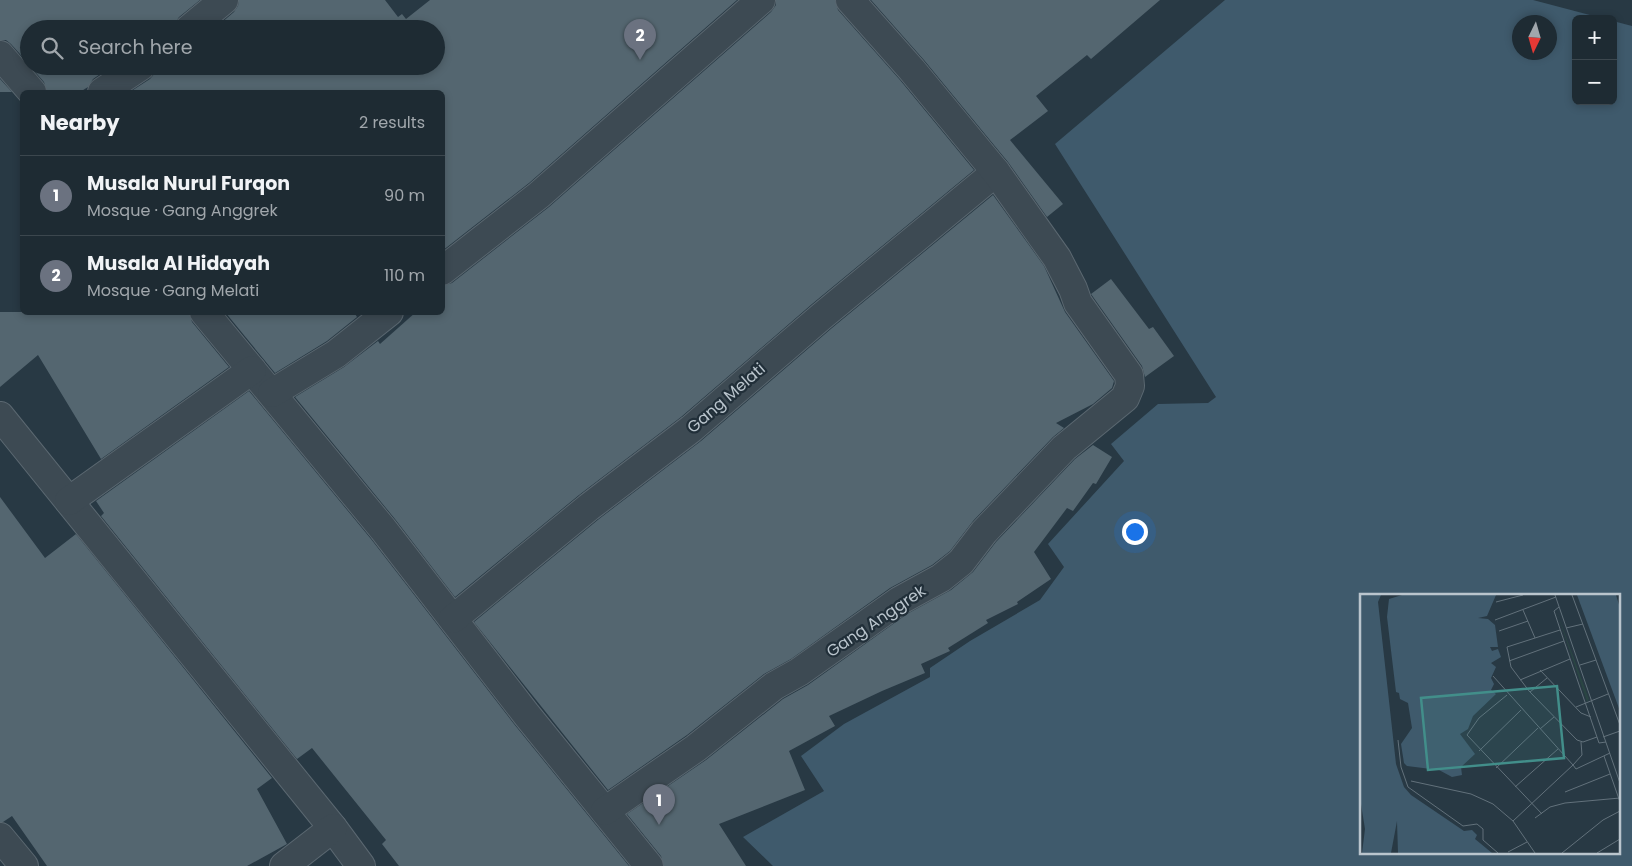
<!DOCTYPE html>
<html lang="en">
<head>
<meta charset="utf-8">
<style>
  body { margin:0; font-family:Poppins,sans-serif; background:#26333b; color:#f1f3f6 }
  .controls { position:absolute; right:15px; top:15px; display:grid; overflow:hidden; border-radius:8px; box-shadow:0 2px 8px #0003 }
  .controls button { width:45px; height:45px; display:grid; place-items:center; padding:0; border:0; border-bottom:1px solid #3c474e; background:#1e2b33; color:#f1f3f6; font:25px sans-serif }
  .compass { position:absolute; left:1512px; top:15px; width:45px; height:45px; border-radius:50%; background:#1e2b33; box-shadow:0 2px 8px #0003; rotate:185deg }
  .you { position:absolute; left:1134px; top:531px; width:18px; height:18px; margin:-12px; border:4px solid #fff; border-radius:50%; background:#1a73e8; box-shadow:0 0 0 8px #1a73e833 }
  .badge { display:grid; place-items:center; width:32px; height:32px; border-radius:50%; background:#96ccf6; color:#fff; font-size:16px; font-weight:700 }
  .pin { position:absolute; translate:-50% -41px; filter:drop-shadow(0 1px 2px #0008) }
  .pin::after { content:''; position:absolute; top:26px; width:18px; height:15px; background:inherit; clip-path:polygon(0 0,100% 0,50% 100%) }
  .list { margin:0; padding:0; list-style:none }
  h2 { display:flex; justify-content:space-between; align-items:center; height:65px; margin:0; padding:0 20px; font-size:21px }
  h2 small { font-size:16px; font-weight:400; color:#a1a7ac }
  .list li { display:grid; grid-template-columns:32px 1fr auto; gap:15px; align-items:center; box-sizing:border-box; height:80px; padding:0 20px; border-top:1px solid #3c474e }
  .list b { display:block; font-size:19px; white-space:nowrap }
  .list p { margin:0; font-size:16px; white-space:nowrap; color:#a1a7ac }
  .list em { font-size:16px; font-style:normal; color:#a1a7ac }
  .icon { flex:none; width:28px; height:28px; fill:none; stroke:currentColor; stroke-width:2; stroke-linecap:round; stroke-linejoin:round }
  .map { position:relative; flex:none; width:1632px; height:866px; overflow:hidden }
  .search { position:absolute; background:#1e2b33; box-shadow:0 2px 8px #0003; left:20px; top:20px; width:425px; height:55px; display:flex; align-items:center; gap:12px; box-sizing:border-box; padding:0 18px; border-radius:28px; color:#a1a7ac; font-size:19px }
  .panel { position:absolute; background:#1e2b33; box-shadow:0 2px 8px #0003; left:20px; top:90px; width:425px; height:225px; border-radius:8px }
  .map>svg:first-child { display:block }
</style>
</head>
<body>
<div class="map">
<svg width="1632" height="866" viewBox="0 0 1632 866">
  <rect width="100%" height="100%" fill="#283944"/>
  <path fill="#3f5a6c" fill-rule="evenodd" d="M1225,0H1533L1605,19H1576V101H1613V21L1632,26V866H773L743,837L824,791L801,756L844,724L930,677V668L970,641L1040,600L1064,567L1048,544L1124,461L1111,444L1158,404L1208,403L1216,397L1055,144ZM1520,22H1550V52H1520ZM1361,595H1618V852H1361Z"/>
  <g fill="#546670">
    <path d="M0,0H200L179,17L175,23L174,29H29V64L11,44L6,40H0Z"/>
    <path d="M239,0H385L398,17L402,14L406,19L430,0H737L529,183L442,251V92H135L133,90L150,79L155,73L156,66H436V29H214L234,12L238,6Z"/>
    <path d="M776,0H835L838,10L900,80L974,170L812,304L681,417L579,495L455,597L395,519L295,397L344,367L378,341L380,344L416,312H442V286L452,283L549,207L771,12L776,5Z"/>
    <path d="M871,0H1160L1091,59L1087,55L1036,96L1048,111L1010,140L1063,204L1047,217L1008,162L924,60Z"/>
    <path d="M30,66H112L93,79L88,87L80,92H47L44,82Z"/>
    <path d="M0,79L12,92H0Z"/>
    <path d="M993,195L1044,266L1065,312L1114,381L1112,388L1093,404L1056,423L1064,428L1053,437L973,521L950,551L932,565L890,588L791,659L764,674L687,735L608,790L474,622L599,519L701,441L832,328Z"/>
    <path d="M1111,279L1149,329L1153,327L1174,356L1145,377L1142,366L1091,294Z"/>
    <path d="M0,312H189L192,322L229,367L101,459L38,355L0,387Z"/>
    <path d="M225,312H354L357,317L327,341L275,373Z"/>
    <path d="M249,391L371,539L514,724L629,866H399L382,844L386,840L312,748L297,759L101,516L104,513L96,501Z"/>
    <path d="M1093,445L1112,457L1096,484L1093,483L1073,511L1067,508L1034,552L1051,579L1017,602L1018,604L986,620L988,623L948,648L950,651L921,664L925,673L882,691L829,716L835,726L789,751L805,790L719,824L746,866H664L661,856L627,814L706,760L783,699L808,685L907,614L951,590L973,572L996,542L1075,459Z"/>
    <path d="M0,497L45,558L76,534L272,778L257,789L287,844L247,866H47L12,816L3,822H0Z"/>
  </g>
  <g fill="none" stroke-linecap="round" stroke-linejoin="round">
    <defs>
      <g id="minor">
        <path d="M189,29L224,0"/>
        <path d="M0,55L32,92"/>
        <path d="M102,92L141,66"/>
        <path d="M442,271L539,195L761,0"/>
        <path d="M204,312L383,529L526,714L649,866"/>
        <path d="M272,393L336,354L389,312"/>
        <path d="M0,416L333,828L361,866"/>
        <path d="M69,501L252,370"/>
        <path d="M453,619L589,507L691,429L822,316L996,172"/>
        <path d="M605,811L696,748L774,686L799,672L899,601L941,578L961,562L984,532L1064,448L1125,398L1130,386L1129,375L1078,303L1073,289L1057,258L996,172L912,70L850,0"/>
        <path d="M0,837L24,866"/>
        <path d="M284,866L333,828"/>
      </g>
    </defs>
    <use href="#minor" stroke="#5b6871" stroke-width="30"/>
    <use href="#minor" stroke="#3d4a53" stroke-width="28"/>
  </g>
  <g text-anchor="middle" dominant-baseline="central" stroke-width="4.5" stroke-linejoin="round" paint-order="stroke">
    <g font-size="16" fill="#bac5cd" stroke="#212f39">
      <text transform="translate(726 398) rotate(-41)">Gang Melati</text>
      <text transform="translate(876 621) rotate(-34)">Gang Anggrek</text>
    </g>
  </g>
  <g transform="translate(1360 594)">
    <rect width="260" height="260" fill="#283944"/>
    <path d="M196,16L229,105L227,108Z" fill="#2a4543"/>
    <path d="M0,1H21L18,8L36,170L44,193L51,201L104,237L112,236L117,241L115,245L132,259H38L37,227L31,259H2L5,235L0,204ZM42,1H136L127,22L118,24L128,25L135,31L138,53H130L132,57L138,55L141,63L131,69L136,73L131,84L134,90L131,96L136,100L113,122L108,135L100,140L115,160L101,173L102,181L92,183L79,176L47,172L44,169L41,150L52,134L48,109L40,105L39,99L36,98L27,23L29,5ZM217,1H256L260,14V117Z" fill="#3f5a6c"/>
    <path fill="none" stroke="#62717b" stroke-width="1" d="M195,1L260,189M212,1L260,131M136,8L163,1M199,13L194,17L204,47L239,149L246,148M163,16L175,44M135,26L196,3M206,34L223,30M200,36L147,53L151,73L169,97L217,146L223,148L237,143M139,37L168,27M149,67L204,47M220,71L236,66M180,76L221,119L231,123M133,82L213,171L153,227M160,86L210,65M170,98L187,84M147,101L119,124L107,141L182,220M216,113L248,100M180,135L194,123M243,143L260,137M38,146L41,173L48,193L103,232L117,230L123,235V246L138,259M221,148L222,161L213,171L216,175L250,159M119,157L161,116M244,162L260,208M136,174L178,134M51,187L111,200L133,210L153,227L175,259M155,193L198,155M205,198L250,180M175,224L190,213L205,209L260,204M148,258L167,248M202,259L243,226L260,217M237,259L260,245"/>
    <path fill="#428e8a" fill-opacity="0.15" stroke="#428e8a" stroke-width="2.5" d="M197,92L204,164L68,176L61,104Z"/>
    <rect width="260" height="260" fill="none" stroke="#bac5cd" stroke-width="2.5"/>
  </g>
</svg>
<div class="controls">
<button>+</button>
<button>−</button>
</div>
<svg class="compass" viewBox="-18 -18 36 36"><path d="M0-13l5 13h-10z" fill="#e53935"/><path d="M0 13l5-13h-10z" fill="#a1a7ac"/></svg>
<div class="you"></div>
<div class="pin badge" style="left:659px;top:825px;background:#6b7280">1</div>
<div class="pin badge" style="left:640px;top:60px;background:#6b7280">2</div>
<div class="search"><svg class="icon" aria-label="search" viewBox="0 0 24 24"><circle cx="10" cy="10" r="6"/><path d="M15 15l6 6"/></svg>Search here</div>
<section class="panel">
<h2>Nearby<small>2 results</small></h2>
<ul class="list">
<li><span class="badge" style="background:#6b7280">1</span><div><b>Musala Nurul Furqon</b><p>Mosque · Gang Anggrek</p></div><em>90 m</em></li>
<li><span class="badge" style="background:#6b7280">2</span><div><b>Musala Al Hidayah</b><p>Mosque · Gang Melati</p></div><em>110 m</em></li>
</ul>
</section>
</div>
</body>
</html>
